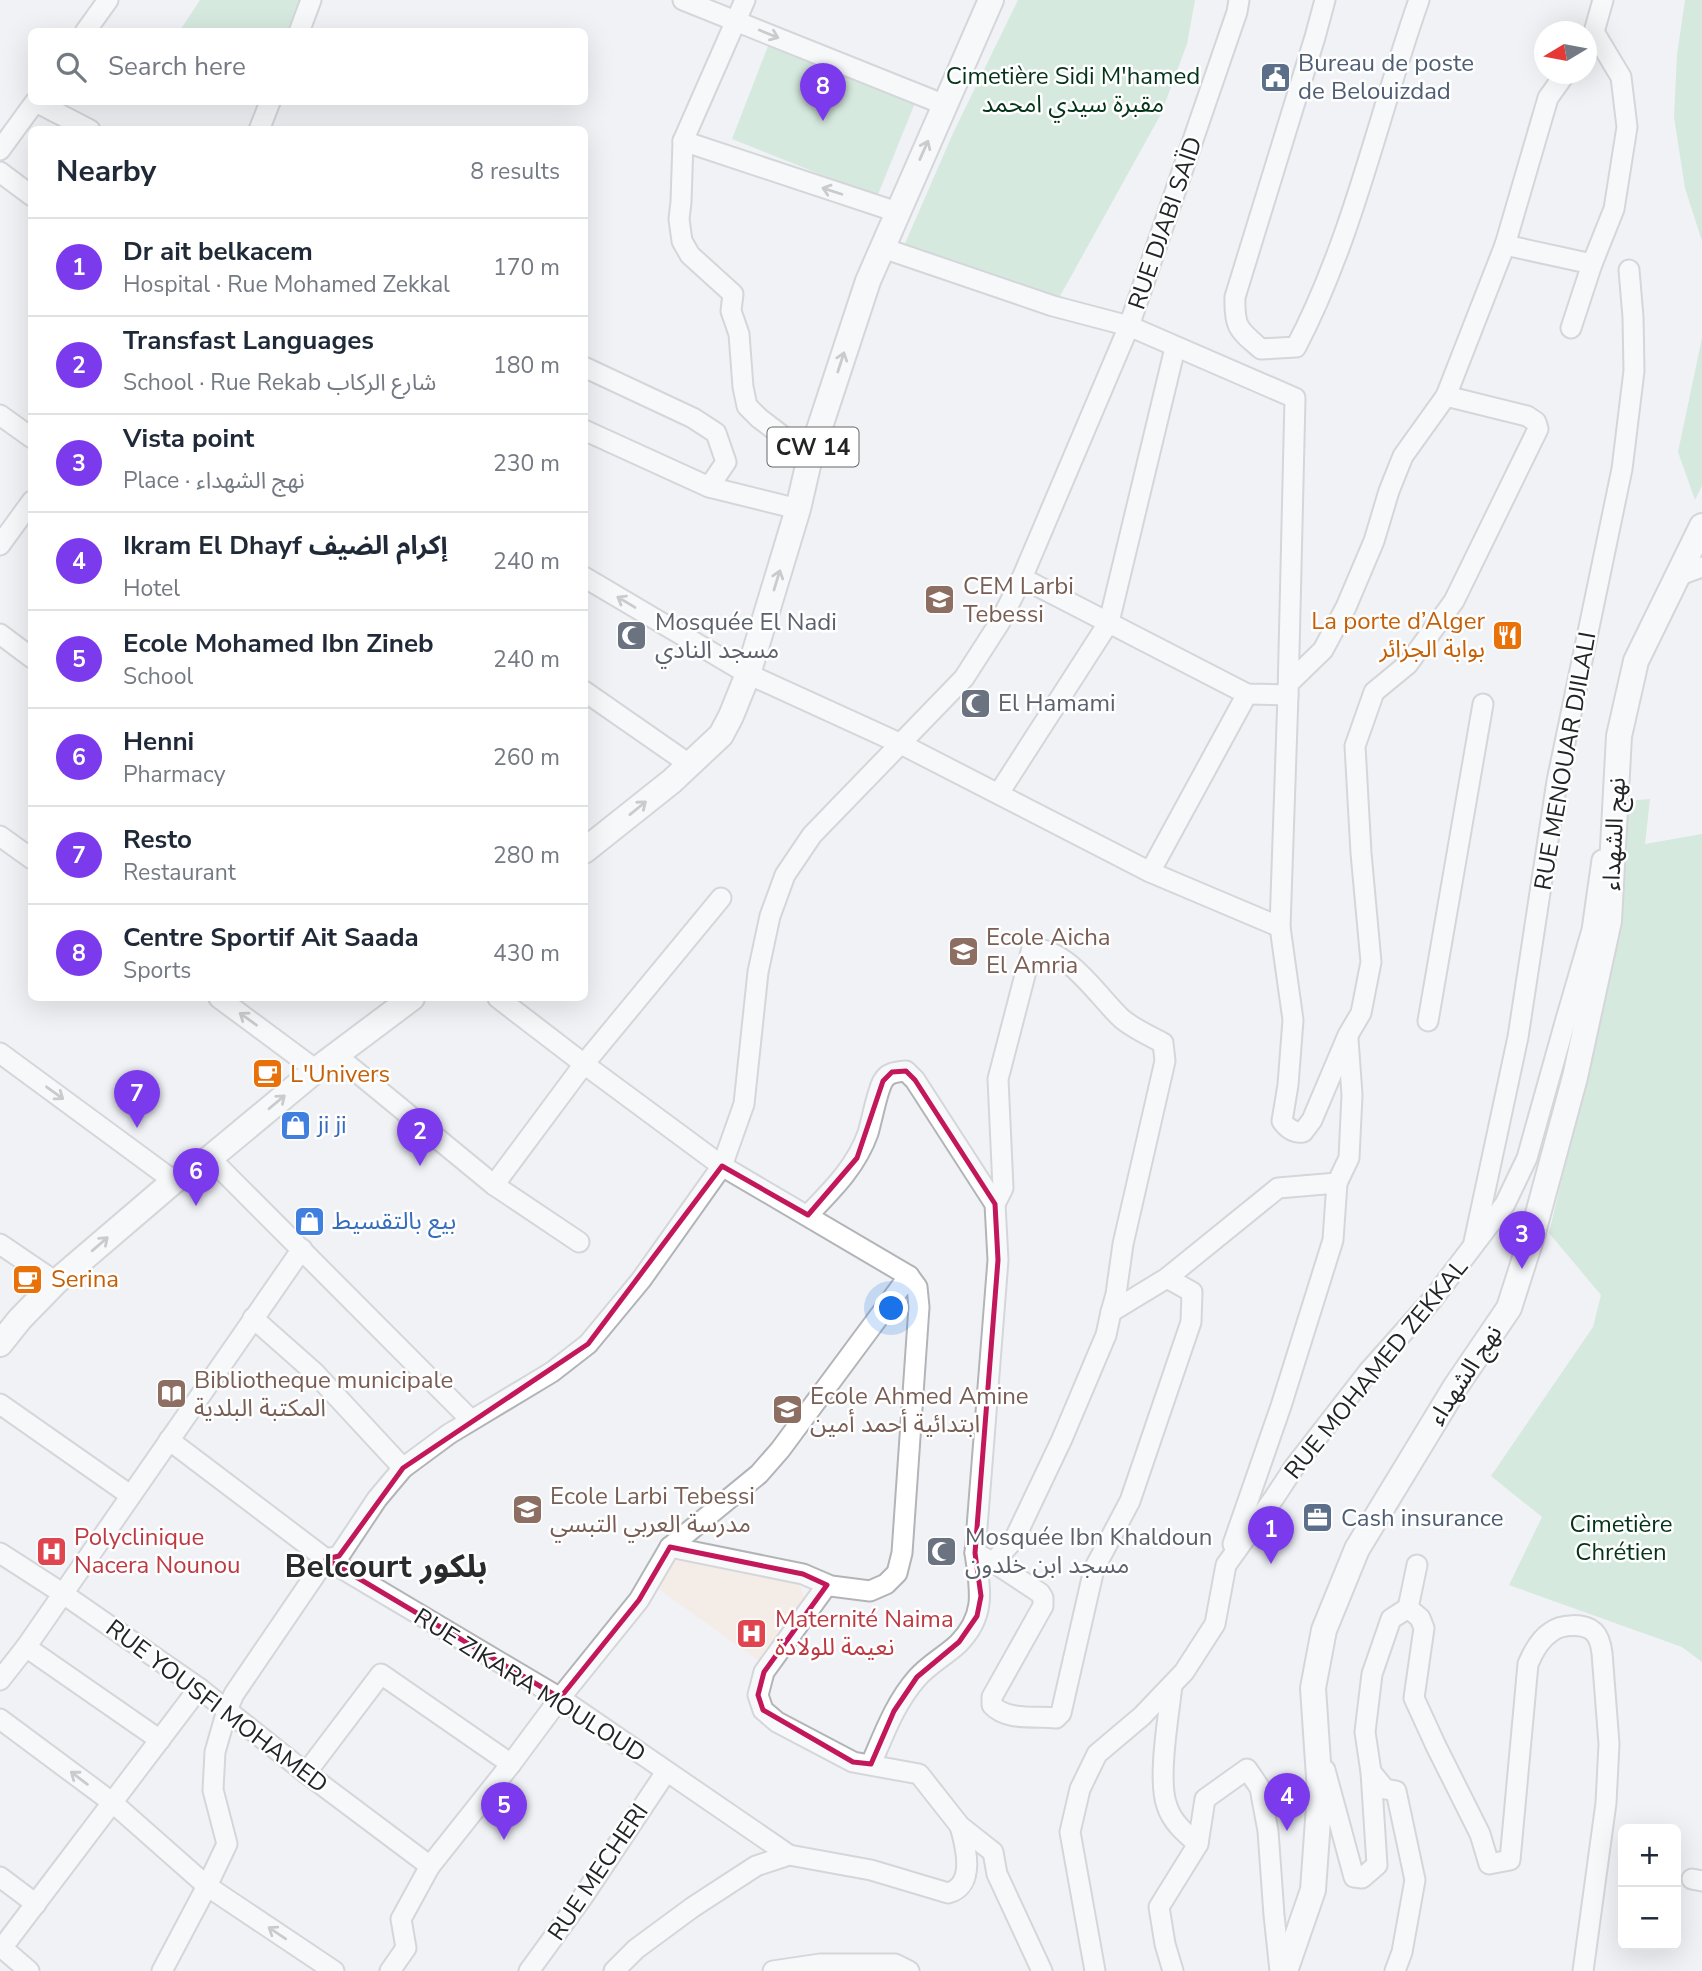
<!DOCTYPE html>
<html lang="en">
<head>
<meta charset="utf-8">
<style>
  body { margin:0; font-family:"Nunito Sans","Noto Sans Arabic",sans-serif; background:#f2f2f3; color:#1f2937 }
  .controls { position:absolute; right:21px; bottom:21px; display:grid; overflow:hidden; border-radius:10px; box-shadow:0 7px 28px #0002 }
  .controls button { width:63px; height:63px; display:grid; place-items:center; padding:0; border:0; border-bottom:2px solid #e0e1e3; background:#fff; color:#1f2937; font:35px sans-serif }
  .compass { position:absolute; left:1534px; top:21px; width:63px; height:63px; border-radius:50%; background:#fff; box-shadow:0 7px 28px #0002; rotate:260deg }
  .you { position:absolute; left:892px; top:1309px; width:24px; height:24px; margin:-18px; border:5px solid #fff; border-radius:50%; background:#1a73e8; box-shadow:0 0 0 10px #1a73e833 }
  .badge { display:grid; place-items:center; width:46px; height:46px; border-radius:50%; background:#7c3aed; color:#fff; font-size:23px; font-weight:700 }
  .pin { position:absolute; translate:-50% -58px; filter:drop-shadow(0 2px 4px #0008) }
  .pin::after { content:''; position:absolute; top:37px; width:24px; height:21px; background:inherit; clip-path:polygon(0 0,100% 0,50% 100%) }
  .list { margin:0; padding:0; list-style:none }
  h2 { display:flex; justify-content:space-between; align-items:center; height:91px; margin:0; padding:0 28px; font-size:30px }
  h2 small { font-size:23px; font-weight:400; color:#747a83 }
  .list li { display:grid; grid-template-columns:46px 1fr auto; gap:21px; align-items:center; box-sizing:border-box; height:98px; padding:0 28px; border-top:2px solid #e0e1e3 }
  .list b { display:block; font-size:26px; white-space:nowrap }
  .list p { margin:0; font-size:23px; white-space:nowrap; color:#747a83 }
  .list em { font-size:23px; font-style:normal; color:#747a83 }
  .icon { flex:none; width:38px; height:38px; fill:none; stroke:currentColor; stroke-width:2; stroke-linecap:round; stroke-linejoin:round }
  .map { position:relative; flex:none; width:1702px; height:1971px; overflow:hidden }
  .search { position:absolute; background:#fff; box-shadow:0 7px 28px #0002; left:28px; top:28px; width:560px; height:77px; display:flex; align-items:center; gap:18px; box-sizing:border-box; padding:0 24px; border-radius:10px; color:#747a83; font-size:26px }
  .panel { position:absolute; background:#fff; box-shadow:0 7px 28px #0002; left:28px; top:126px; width:560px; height:875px; border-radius:10px }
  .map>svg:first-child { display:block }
</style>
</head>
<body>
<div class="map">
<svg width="1702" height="1971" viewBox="0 0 1702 1971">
  <rect width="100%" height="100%" fill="#f0f2f6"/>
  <path fill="#f7e4d4" d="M684,1559L797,1578L806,1602L762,1663L656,1587L673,1561Z"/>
  <g fill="#b5ddc1">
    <path d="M200,0H303L290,31L179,32Z"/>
    <path d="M1018,0H1195L1187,44L1161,114L1059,298L903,248L954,131Z"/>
    <path d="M1685,0H1702V241L1685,188L1674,117L1677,55Z"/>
    <path d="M768,46L915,103L877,197L732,139Z"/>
    <path d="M1702,338V486L1695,500L1678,452Z"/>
    <path d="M1650,799L1645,844L1702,834V1662L1682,1647L1509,1585L1542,1517L1491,1476L1593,1327L1601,1295L1549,1233L1590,1061L1627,801Z"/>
  </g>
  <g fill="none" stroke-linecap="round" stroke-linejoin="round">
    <defs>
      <g id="minor">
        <path d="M683,0L945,105"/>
        <path d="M745,0L683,141L681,202L679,219L682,241L690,255L733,294L731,311L739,334L743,387L747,406L759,418L810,457"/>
        <path d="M1325,0L1315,37L1235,297C1234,328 1239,330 1261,349L1296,347C1353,238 1378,116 1419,0"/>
        <path d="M85,32L108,0"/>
        <path d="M299,32L311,0"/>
        <path d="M1587,41L1594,32L1603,0"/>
        <path d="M36,102L90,130"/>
        <path d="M259,130L270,102"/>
        <path d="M683,141L897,212"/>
        <path d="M0,150L35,102"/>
        <path d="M0,172L32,196"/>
        <path d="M1505,245L1592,264"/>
        <path d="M883,248L1053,306L1129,326L1295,398L1288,695L1280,927L1293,1020L1288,1085L1282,1121C1287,1128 1294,1133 1303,1132L1312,1120L1348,1035L1361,1013L1371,962L1361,853L1355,746L1374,692L1408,664L1454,601L1538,429L1536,422L1527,416L1446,396L1403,456L1389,491L1374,541L1346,607L1323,650L1289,683"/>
        <path d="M1571,328L1592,264L1614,209L1627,127L1621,77L1594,32"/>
        <path d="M584,367L693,418L716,433L726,462L709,487"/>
        <path d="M1446,396L1505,245L1548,98L1565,74"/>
        <path d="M0,415L32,438"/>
        <path d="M584,430L709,487L798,509"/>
        <path d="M0,545L32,501"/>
        <path d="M1677,576L1702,567"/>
        <path d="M584,577L748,674L899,743L1150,872L1280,927"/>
        <path d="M1022,578L1247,694L1288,695"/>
        <path d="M0,634L32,658"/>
        <path d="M584,691L689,764"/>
        <path d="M999,793L1109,622L1175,348"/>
        <path d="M0,836L32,859"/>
        <path d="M1150,872L1247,694"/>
        <path d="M219,998L316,1070"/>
        <path d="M498,998L584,1064L722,1166L909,1276L917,1287L919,1307L902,1553L897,1573L886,1584L870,1591L831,1586L803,1574L670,1547"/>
        <path d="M1428,1021L1483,704"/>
        <path d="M0,1053L174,1181"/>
        <path d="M336,1055L494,1185L579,1242"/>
        <path d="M210,1158L471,1420"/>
        <path d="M1337,1183L1349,1158L1352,1095L1348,1039"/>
        <path d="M494,1185L584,1064L721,898"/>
        <path d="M995,1204L1003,1188L998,1079L1032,948C1069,950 1096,994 1121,1018C1132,1028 1150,1036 1163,1043L1165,1061L1123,1244L1116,1294L1111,1312"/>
        <path d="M808,1215C832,1190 856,1167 868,1133C872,1120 877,1091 883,1081C888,1072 897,1072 906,1071L915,1080L995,1204L998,1260L975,1553C980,1589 987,1615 958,1644C945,1656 928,1665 917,1678C895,1703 884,1734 871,1764"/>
        <path d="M1474,1242L1518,1037L1557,781L1622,469L1634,371L1633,317L1629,270"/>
        <path d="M0,1244L56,1282"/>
        <path d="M253,1318L314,1372L403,1468"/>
        <path d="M0,1404L130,1495"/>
        <path d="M169,1440L326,1559L560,1698L789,1855"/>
        <path d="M0,1553L62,1593L199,1688L306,1773L430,1866"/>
        <path d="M975,1553L993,1562L1014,1540L1062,1439L1106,1335L1111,1312L1167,1278L1278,1188L1337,1183L1333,1240L1281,1406L1233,1544"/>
        <path d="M993,1562L1040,1593L1043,1598V1606L992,1697V1705C1006,1721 1037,1716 1056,1718L1061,1713L1094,1569L1130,1501L1191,1322L1192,1292L1167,1278"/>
        <path d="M827,1585L764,1672L758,1695L763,1710L777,1722L853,1762L919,1774L960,1826L993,1852L997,1874L1042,1971"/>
        <path d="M1408,1608L1417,1565"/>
        <path d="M26,1647L160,1740"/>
        <path d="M0,1680L26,1647L302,1249"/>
        <path d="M1172,1685C1169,1714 1157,1780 1167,1806C1172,1822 1185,1833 1198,1844"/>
        <path d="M0,1719L113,1803L207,1886L334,1971"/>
        <path d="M1325,1770L1354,1877L1362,1878L1377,1865L1371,1772L1365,1732L1372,1674L1391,1619L1408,1608L1420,1618L1424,1628L1414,1698L1436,1746L1480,1834L1489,1864L1510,1860L1528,1664C1533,1652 1540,1639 1551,1632C1561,1624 1584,1623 1594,1632C1599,1637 1601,1645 1602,1653L1609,1744L1606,1803L1583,1971"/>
        <path d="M1371,1772L1385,1789L1396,1791L1415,1880L1402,1952L1395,1971"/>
        <path d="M306,1773L381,1674L511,1764"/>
        <path d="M0,1877L36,1904"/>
        <path d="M1692,1879L1702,1881"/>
        <path d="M0,1946L29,1971"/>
        <path d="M2,1948L199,1688"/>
        <path d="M162,1971L207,1886L227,1844L213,1790L215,1752L227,1710L234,1694L326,1559L339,1556L377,1499L403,1468L449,1434L552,1372L588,1344L641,1280L722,1166L744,1104L758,972L770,916L785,875L812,835L964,678L1000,622L1022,578L1129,326L1237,12L1239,0"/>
        <path d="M390,1971L406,1948L401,1919L430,1866L511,1764L560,1698L639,1600L670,1547L759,1474L780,1450L909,1276"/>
        <path d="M529,1971L582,1898L666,1772"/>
        <path d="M614,1971L636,1949L693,1907L756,1866L789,1855L871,1870L948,1893C976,1886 966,1847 960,1826"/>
        <path d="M773,1971L820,1964H895L909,1971"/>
        <path d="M1095,1971L1070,1832L1080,1789L1097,1754L1142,1716L1184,1672L1215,1624L1226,1565L1274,1498L1295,1466L1368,1372L1432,1300L1505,1204L1527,1158L1566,1019L1592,930L1602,860"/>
        <path d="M1173,1971L1165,1944L1159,1907L1198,1844L1205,1799L1247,1769L1260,1788L1268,1831L1274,1915L1280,1971"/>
      </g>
      <g id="major">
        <path d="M584,851L672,781L721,735L731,716L748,674L798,509L810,457L868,281L991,0"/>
        <path d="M0,1344L20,1319L56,1282L174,1181L210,1158L316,1070L412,998"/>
        <path d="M1285,1971L1313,1890L1320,1792L1313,1688L1324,1630L1357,1549L1456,1386L1509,1308L1532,1236L1575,1077L1609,921L1619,736L1636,661L1702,526"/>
      </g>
    </defs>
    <use href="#minor" stroke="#b2b4b8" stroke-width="23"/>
    <use href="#major" stroke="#b2b4b8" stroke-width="28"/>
    <use href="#minor" stroke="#fff" stroke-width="19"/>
    <use href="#major" stroke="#fff" stroke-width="24"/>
  </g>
  <defs><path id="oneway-shaft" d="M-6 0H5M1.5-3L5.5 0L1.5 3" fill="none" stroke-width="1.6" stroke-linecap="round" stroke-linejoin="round" transform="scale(1.75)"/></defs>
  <g stroke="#9c9c9d">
    <use href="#oneway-shaft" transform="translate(769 34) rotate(22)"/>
    <use href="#oneway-shaft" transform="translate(924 150) rotate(-66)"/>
    <use href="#oneway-shaft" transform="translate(832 191) rotate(-162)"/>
    <use href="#oneway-shaft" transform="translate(841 362) rotate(-72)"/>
    <use href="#oneway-shaft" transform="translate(777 580) rotate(-73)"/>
    <use href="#oneway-shaft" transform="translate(626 602) rotate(-149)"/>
    <use href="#oneway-shaft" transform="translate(638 808) rotate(-39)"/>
    <use href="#oneway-shaft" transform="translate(248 1019) rotate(-144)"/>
    <use href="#oneway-shaft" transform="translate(55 1093) rotate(36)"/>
    <use href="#oneway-shaft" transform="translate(277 1102) rotate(-40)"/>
    <use href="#oneway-shaft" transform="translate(100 1244) rotate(-41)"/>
    <use href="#oneway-shaft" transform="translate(79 1778) rotate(-143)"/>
    <use href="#oneway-shaft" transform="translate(277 1933) rotate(-146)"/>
  </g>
  <path d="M0 0H1702V1971H0ZM906,1071L915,1080L995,1204L998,1260L975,1553L981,1596L977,1616L959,1642L917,1677L894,1711L871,1764L853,1762L763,1710L758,1695L764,1672L827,1585L803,1574L670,1547L639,1600L560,1698L326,1559L339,1556L403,1468L588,1344L722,1166L808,1215L857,1158L883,1081L892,1072Z" fill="#f0f2f6" fill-opacity=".55" fill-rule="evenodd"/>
  <path fill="none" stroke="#c2185b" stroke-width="5" stroke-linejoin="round" d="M906,1071L915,1080L995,1204L998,1260L975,1553L981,1596L977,1616L959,1642L917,1677L894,1711L871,1764L853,1762L763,1710L758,1695L764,1672L827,1585L803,1574L670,1547L639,1600L560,1698L326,1559L339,1556L403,1468L588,1344L722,1166L808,1215L857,1158L883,1081L892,1072Z"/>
  <defs>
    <symbol id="civic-square" viewBox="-11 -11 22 22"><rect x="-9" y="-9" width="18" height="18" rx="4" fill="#5c6f8a" stroke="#fff"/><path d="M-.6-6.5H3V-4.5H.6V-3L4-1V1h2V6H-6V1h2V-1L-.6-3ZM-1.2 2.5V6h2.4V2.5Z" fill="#fff"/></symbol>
    <symbol id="school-square" viewBox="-11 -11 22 22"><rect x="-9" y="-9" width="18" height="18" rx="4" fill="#8d6e63" stroke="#fff"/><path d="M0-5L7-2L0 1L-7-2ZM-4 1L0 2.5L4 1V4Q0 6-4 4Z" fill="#fff"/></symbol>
    <symbol id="restaurant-square" viewBox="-11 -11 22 22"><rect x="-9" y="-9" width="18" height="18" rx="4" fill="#e8710a" stroke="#fff"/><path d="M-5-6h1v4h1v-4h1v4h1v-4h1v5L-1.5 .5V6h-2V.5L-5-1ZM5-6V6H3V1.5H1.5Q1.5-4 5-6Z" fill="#fff"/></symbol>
    <symbol id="mosque-square" viewBox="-11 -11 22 22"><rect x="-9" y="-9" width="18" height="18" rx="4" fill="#6b7280" stroke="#fff"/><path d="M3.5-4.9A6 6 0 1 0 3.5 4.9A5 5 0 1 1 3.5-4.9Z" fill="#fff"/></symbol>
    <symbol id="cafe-square" viewBox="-11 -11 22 22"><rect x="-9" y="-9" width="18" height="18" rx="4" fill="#e8710a" stroke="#fff"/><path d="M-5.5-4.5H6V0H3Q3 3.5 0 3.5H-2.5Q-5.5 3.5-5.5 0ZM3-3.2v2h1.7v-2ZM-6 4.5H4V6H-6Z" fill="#fff"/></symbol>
    <symbol id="shop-square" viewBox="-11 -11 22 22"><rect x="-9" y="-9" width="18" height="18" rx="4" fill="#3f7fe0" stroke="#fff"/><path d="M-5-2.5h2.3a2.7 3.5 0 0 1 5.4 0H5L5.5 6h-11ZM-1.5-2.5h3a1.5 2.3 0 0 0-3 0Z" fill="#fff"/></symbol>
    <symbol id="library-square" viewBox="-11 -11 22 22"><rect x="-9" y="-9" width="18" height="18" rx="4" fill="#8d6e63" stroke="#fff"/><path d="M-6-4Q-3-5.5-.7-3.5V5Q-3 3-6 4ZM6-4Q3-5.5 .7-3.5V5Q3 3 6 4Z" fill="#fff"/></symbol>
    <symbol id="office-square" viewBox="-11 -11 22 22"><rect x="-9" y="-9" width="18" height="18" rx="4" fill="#5c6f8a" stroke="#fff"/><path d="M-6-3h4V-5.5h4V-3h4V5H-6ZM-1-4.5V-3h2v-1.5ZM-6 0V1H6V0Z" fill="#fff"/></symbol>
    <symbol id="hospital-square" viewBox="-11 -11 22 22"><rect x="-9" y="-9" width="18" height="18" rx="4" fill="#e0444e" stroke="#fff"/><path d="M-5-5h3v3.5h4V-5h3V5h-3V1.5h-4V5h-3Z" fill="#fff"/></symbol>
  </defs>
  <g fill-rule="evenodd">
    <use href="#civic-square" x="1258" y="60" width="35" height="35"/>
    <use href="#school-square" x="922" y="582" width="35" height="35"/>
    <use href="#restaurant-square" x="1490" y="618" width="35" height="35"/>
    <use href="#mosque-square" x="614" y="618" width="35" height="35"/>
    <use href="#mosque-square" x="958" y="686" width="35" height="35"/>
    <use href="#school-square" x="946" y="934" width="35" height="35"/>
    <use href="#cafe-square" x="250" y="1056" width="35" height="35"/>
    <use href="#shop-square" x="278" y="1108" width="35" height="35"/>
    <use href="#shop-square" x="292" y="1204" width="35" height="35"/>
    <use href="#cafe-square" x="10" y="1262" width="35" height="35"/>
    <use href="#library-square" x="154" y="1376" width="35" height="35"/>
    <use href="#school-square" x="770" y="1392" width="35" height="35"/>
    <use href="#school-square" x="510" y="1492" width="35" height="35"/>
    <use href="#office-square" x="1300" y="1500" width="35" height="35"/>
    <use href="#hospital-square" x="34" y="1534" width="35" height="35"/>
    <use href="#mosque-square" x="924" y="1534" width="35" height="35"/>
    <use href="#hospital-square" x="734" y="1616" width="35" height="35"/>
  </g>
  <g text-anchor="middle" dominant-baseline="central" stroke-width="5" stroke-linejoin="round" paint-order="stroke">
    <rect fill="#fff" stroke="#656667" stroke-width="2" x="767.5" y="427.5" width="91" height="39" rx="5"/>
    <g font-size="23" font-weight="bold" fill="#232426">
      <text x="813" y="447">CW 14</text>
    </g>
    <g font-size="24" fill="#4e5e75" stroke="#fff" text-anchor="start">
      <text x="1298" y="63">Bureau de poste<tspan x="1298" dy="28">de Belouizdad</tspan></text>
      <text x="1341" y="1518">Cash insurance</text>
    </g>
    <g font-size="24" fill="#03341a" stroke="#fff">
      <text x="1073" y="76">Cimetière Sidi M'hamed<tspan x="1073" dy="28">مقبرة سيدي امحمد</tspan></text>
      <text x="1621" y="1524">Cimetière<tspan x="1621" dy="28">Chrétien</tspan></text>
    </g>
    <g font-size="24" fill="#232426" stroke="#fff">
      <text transform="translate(1165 223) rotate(-71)">RUE DJABI SAÏD</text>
      <text transform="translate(1565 761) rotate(-80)">RUE MENOUAR DJILALI</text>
      <text transform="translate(1614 834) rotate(-87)">نهج الشهداء</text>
      <text transform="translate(1376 1369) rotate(-51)">RUE MOHAMED ZEKKAL</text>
      <text transform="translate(1465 1375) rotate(-57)">نهج الشهداء</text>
      <text transform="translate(530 1685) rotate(32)">RUE ZIKARA MOULOUD</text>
      <text transform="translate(217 1706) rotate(37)">RUE YOUSFI MOHAMED</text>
      <text transform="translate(598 1872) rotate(-56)">RUE MECHERI</text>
    </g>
    <g font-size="24" fill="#785e54" stroke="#fff" text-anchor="start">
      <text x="963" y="586">CEM Larbi<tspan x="963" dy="28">Tebessi</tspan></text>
      <text x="986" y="937">Ecole Aicha<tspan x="986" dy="28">El Amria</tspan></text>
      <text x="194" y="1380">Bibliotheque municipale<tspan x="194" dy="28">المكتبة البلدية</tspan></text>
      <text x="810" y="1396">Ecole Ahmed Amine<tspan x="810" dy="28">ابتدائية أحمد أمين</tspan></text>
      <text x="550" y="1496">Ecole Larbi Tebessi<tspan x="550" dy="28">مدرسة العربي التبسي</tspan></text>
    </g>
    <g font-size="24" fill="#c56008" stroke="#fff" text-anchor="start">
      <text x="1485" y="621" text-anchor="end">La porte d’Alger<tspan x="1485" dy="28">بوابة الجزائر</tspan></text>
      <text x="290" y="1074">L'Univers</text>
      <text x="51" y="1279">Serina</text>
    </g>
    <g font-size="24" fill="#5b616d" stroke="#fff" text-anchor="start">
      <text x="655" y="622">Mosquée El Nadi<tspan x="655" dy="28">مسجد النادي</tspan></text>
      <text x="998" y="703">El Hamami</text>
      <text x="965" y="1537">Mosquée Ibn Khaldoun<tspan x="965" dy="28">مسجد ابن خلدون</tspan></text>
    </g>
    <g font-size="24" fill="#366cbe" stroke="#fff" text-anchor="start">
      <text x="318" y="1125">ji ji</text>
      <text x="332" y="1221">بيع بالتقسيط</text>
    </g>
    <g font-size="24" fill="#be3a42" stroke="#fff" text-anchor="start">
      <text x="74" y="1537">Polyclinique<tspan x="74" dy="28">Nacera Nounou</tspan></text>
      <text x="775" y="1619">Maternité Naima<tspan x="775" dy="28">نعيمة للولادة</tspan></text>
    </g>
    <g font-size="32" font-weight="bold" fill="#282a2c" stroke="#fff">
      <text x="386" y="1566">Belcourt بلكور</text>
    </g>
  </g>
</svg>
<div class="controls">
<button>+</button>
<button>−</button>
</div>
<svg class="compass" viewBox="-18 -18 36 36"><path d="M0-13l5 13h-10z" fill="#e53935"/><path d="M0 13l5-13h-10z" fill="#747a83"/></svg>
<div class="you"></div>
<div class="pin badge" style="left:1271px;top:1564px">1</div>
<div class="pin badge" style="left:420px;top:1166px">2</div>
<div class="pin badge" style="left:1522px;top:1269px">3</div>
<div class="pin badge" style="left:1287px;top:1831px">4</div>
<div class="pin badge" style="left:504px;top:1840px">5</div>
<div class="pin badge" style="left:196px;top:1206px">6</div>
<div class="pin badge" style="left:137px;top:1128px">7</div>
<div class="pin badge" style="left:823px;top:121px">8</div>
<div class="search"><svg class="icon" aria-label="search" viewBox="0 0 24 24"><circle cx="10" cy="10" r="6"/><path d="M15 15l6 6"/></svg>Search here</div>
<section class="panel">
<h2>Nearby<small>8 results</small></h2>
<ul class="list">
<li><span class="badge">1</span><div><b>Dr ait belkacem</b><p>Hospital · Rue Mohamed Zekkal</p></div><em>170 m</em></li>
<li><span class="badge">2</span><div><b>Transfast Languages</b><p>School · Rue Rekab شارع الركاب</p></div><em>180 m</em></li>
<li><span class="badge">3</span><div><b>Vista point</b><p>Place · نهج الشهداء</p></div><em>230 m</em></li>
<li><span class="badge">4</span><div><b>Ikram El Dhayf إكرام الضيف</b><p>Hotel</p></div><em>240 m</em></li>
<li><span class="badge">5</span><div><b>Ecole Mohamed Ibn Zineb</b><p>School</p></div><em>240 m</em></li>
<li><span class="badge">6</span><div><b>Henni</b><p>Pharmacy</p></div><em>260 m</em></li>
<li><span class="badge">7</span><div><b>Resto</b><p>Restaurant</p></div><em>280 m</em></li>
<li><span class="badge">8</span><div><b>Centre Sportif Ait Saada</b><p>Sports</p></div><em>430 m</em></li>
</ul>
</section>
</div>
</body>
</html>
